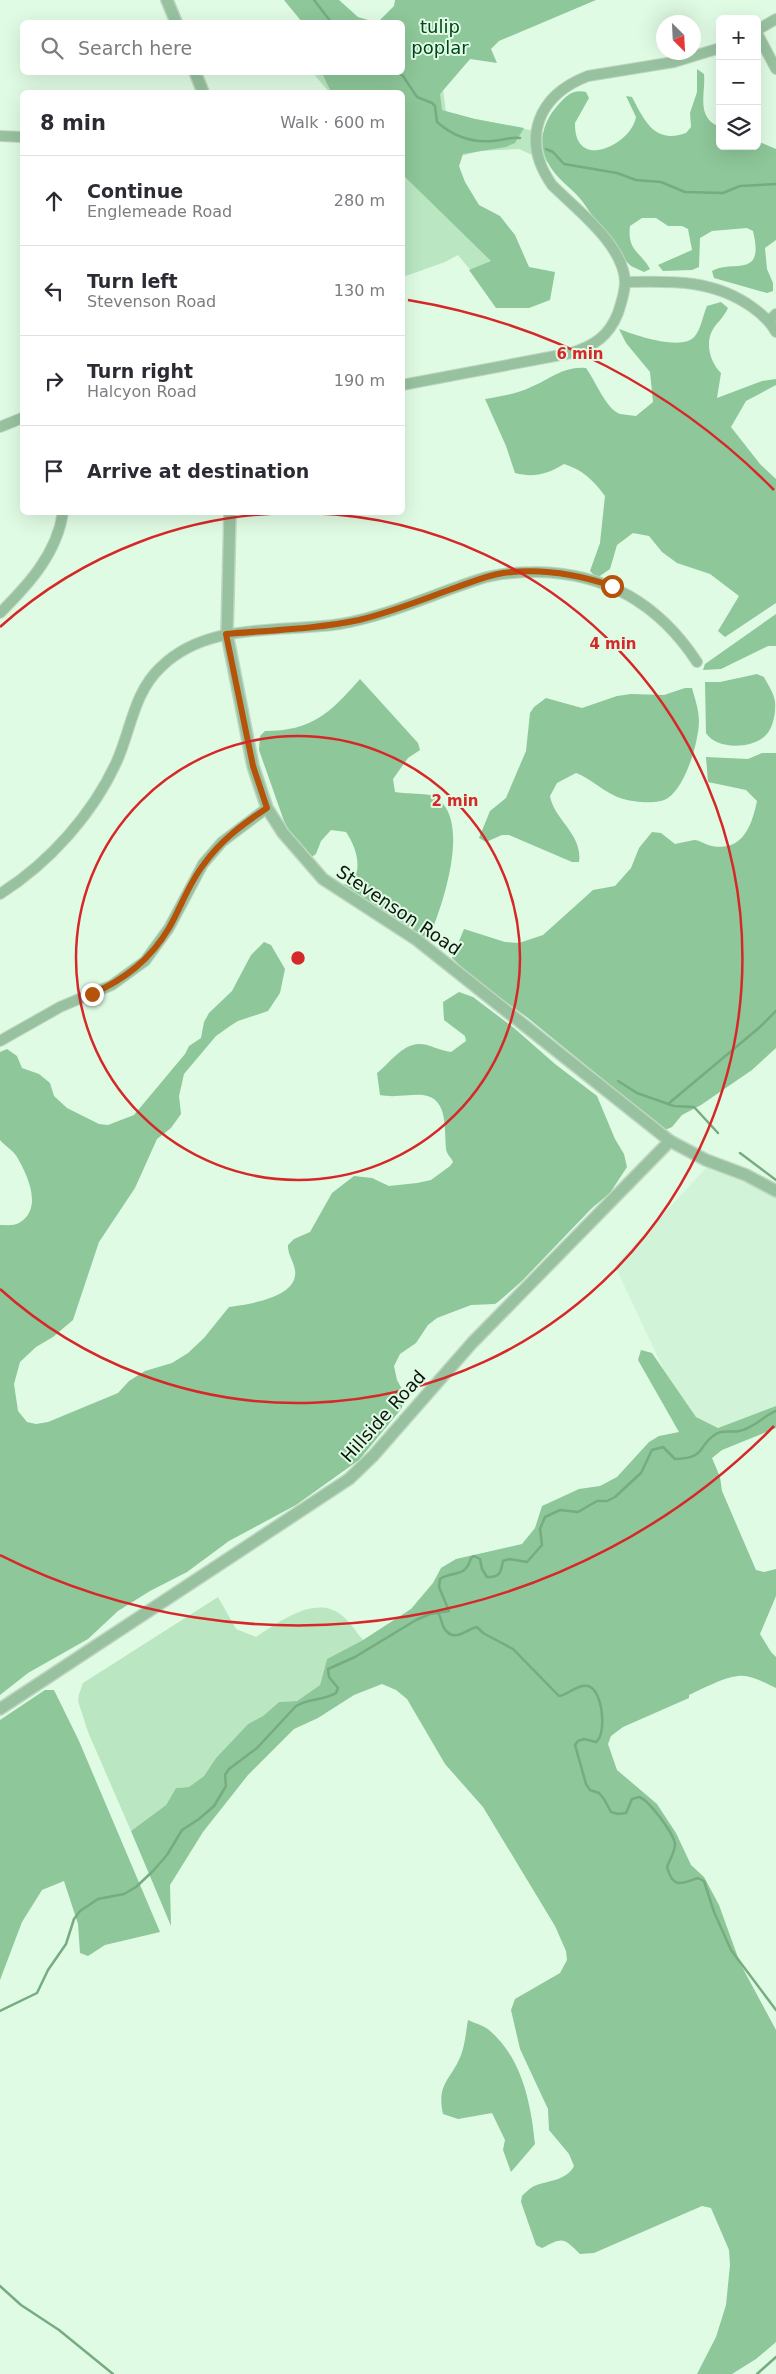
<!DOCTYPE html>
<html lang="en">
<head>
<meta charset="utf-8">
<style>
  body { margin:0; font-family:"DejaVu Sans",sans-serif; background:#f7f7f7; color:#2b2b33 }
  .controls { position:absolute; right:15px; top:15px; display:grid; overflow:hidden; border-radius:8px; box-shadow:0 5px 20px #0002 }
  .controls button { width:45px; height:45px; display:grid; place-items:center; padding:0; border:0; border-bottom:1px solid #e1e1e2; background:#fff; color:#2b2b33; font:25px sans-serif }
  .compass { position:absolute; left:656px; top:15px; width:45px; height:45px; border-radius:50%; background:#fff; box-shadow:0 5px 20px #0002; rotate:156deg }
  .stop { position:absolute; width:15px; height:15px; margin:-11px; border:4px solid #b45309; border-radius:50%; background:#fff }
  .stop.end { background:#b45309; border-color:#fff; box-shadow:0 1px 5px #0008 }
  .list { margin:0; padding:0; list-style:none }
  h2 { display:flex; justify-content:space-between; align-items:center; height:65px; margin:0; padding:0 20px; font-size:21px }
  h2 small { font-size:16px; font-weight:400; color:#7c7c81 }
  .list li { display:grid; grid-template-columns:32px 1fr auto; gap:15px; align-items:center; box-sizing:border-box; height:90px; padding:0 20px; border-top:1px solid #e1e1e2 }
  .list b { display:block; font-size:19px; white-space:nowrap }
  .list p { margin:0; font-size:16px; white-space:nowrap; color:#7c7c81 }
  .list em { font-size:16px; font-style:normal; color:#7c7c81 }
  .icon { flex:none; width:28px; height:28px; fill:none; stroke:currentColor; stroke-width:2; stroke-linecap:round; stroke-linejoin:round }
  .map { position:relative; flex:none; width:776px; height:2374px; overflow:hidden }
  .search { position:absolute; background:#fff; box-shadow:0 5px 20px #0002; left:20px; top:20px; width:385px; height:55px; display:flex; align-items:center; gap:12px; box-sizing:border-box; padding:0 18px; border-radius:8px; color:#7c7c81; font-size:19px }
  .panel { position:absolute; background:#fff; box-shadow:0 5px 20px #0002; left:20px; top:90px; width:385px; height:425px; border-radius:8px }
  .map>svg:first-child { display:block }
</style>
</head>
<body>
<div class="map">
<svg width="776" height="2374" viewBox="0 0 776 2374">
  <rect width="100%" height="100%" fill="#e0fbe4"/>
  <path fill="#d1f3d7" d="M708,1166L758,1186L776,1198V1406L718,1428L696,1417L663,1368L615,1266Z"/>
  <g fill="#bae6c1">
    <path d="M524,0L443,89L446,113L550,134V163L519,149L480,151L461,156L456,171L508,256L487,290L458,255L445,262L403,277L402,92H329L313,73L402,72V22Z"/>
    <path d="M218,1597L236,1629L256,1637C278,1623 314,1595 340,1614C349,1620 356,1632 363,1640L327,1659L320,1685L297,1701L279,1702L263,1716L248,1724L216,1758L204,1776L189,1787L176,1788L166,1805L131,1831L88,1732L78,1701L79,1694L83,1683Z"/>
  </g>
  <g fill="#8ec799">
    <path d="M284,0H339L358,17L375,22H302Z"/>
    <path d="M395,0H596L499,41L491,49L497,63L470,59L440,94L442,110L475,119L524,128L515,143L506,147L463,154L459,166L465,182L479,205L500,216L515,235L529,267L555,272L550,300L529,308H496L469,270L491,261L403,175L402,92H331L322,73L402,72V22H378L394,6Z"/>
    <path d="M697,69L704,74C706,92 695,118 720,127V146H757V141L776,149V240L765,248L767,269L773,283V291L767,293L714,278L712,271C733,259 765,280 753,231L747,228L712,231L700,238L699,267L692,270L663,271L658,265L692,250L688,229L682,226H668L656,218H642L630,226C627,251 640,251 650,269L644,272L631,266C613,250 599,225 585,205C576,191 560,182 551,168C537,146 541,124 558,105C566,96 573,89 586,92L589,98L575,123C574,173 632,144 636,117L626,96L632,97C645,122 655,144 686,133L691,127L690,113L697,92Z"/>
    <path d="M721,302L728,308C723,319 716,323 712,331C705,345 711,363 721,373L717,398L762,381L776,379V385L746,401L731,427L760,464L776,479V603L725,637L718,631L739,596L710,574L677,563L662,552L649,536L633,533L617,545L610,569L597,578L590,571L600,543L605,496C593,480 583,470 564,464C548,474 533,478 515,473L506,446L485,399C501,396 517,394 531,387C551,379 563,366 586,368C595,380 606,409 620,414C625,415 631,415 636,416L653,402L650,372L626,343L619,329C635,335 683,352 695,336C701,329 703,315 707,306Z"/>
    <path d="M776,614V646H768L721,669L703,670L705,664Z"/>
    <path d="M757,674L764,677C768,685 774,693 775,702C776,713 773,728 766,735C753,749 716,750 706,733L705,682H720Z"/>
    <path d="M360,679L418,743L420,750L408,758L393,779L395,792C403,794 428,793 433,796C474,816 442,907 429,938H422L393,916L332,880L342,884L350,885C364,869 356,847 346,832L331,830L321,841L316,854L310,858L290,833L284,821L259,750L260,736L265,731C312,731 330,713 360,679Z"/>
    <path d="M685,688H692C695,699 699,710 699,722C698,744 686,785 668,798C658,805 634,802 623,799C604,793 592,779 576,773L557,783L550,796C554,820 583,834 579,862H572L509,835H502L486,842L479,838L490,811L506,798L517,772L526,751L530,713L534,707L546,698L582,708L617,696L631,694L664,695Z"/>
    <path d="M762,753H776V1048L752,1070L701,1105L682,1115L672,1127L665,1130L528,1018L473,978L452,958L464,929L505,942L519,943L543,935L593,890L615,886L631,868L639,848L652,832L661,833L675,844C681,843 688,841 694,840C700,840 706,845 712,846C743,852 752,825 757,801L746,790L708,782L706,757L748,759Z"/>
    <path d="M264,942L271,945L285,969L280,993L268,1011L238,1021L230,1026L216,1036L184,1074L179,1096L181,1114L171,1128L157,1139L135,1188L99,1242L73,1320L53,1337L36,1347L20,1362L14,1384L18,1411L27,1422L36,1424L48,1422L118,1393L129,1381L145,1371L172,1363L188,1353L204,1338L229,1307C246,1305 292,1298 295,1276C297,1265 287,1255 288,1245L294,1239L310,1232L332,1193L354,1176L372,1178L389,1186L417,1183L431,1180L450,1166L453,1162C451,1157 446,1154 446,1148C444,1131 449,1098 423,1095C408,1094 395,1098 380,1095L377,1073C389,1064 402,1044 419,1044C430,1044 440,1051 451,1052L466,1041L465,1036L444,1020L443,1002L459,992L473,997L514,1028L555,1064L597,1096L615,1139L624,1154L627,1167L610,1193L592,1208L522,1281L498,1302L495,1304L471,1305L437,1318L428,1325L416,1343L400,1354L394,1366L397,1380L403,1391L402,1408L359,1460L296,1505L229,1541L187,1572L150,1591L118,1611L88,1639L28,1673L0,1695V1225C6,1225 14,1226 19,1223C44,1209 27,1174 17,1157C13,1150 5,1146 0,1140V1052L7,1049L17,1056L22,1068L39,1074L50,1083L54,1096L67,1108L99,1124L108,1125L134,1115L185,1054L189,1046L201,1038L204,1022L209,1013L232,991L251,955Z"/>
    <path d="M641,1350L652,1353L696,1417L718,1428L776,1406V1428L722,1450L712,1458L720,1477L722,1491L756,1570L764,1572L776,1569V1596L760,1634L771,1652L776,1657V1688C765,1683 750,1674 738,1676C722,1678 704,1688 689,1695V1698L623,1727L611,1736L608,1744L617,1770L657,1804L676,1833L691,1865L704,1877L719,1905L740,1963L776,2030V2342L756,2359L732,2374H697L716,2337L726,2305L730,2265L729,2250L711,2208L702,2206L594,2253L580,2254C563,2237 563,2237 542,2248L536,2245L521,2202L522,2196C525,2193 530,2188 534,2186C549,2180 566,2181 574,2166L569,2154L549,2130L548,2109L520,2049L511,2010L515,1999L560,1973L567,1960L566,1951L555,1926L483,1807L445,1764L407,1699L396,1690L382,1684L354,1695L318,1718L294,1729L248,1775L203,1832L170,1885L171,1926L131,1831L166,1805L176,1788L189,1787L204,1776L216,1758L248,1724L263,1716L279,1702L297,1701L320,1685L327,1659L363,1640L411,1609L433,1583L441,1568L456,1559L522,1544L535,1528L542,1506L579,1489L600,1486L617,1477L649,1442L659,1436L679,1432L638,1360Z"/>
    <path d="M45,1690H54L79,1741L160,1932L105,1945L88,1956L80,1953L78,1924L64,1881L42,1890L22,1922L0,1980V1720Z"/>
    <path d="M468,2020C474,2023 483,2025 489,2030C522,2058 531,2103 535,2144L511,2172L503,2150L505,2140L492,2113L458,2119L443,2114C436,2083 452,2079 461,2055C465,2045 466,2031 468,2020Z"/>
  </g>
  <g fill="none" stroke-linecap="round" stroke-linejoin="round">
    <g stroke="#75ac80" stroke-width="2.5">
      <path d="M314,0L331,22"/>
      <path d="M397,72L403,76L417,97L432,103L435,106L437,122C453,136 472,143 493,141C503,140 510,137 520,138"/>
      <path d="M546,149L553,152L564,164L617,173L636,180L661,182L685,192L723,193L740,186L776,184"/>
      <path d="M618,1081L637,1093L674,1106L694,1107L718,1133"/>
      <path d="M668,1104L760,1027L776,1011"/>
      <path d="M740,1153L776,1180"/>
      <path d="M438,1613C442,1618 441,1623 444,1628C454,1644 466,1629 477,1627L483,1633L513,1649L559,1696C568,1695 577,1684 588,1686C603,1690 607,1734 596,1742L584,1739L578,1741L575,1745L586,1784L590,1790L599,1793L604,1799L611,1812L618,1814L626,1813L632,1799L639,1797C649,1800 674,1834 675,1844C675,1852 670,1859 667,1867C673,1889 681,1884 698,1878L704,1881L714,1912L731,1950L776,2010"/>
      <path d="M0,2011L37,1993L48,1970L66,1944L74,1919L80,1911L98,1899L124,1894L136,1887L153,1871L167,1855L182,1830L199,1819L214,1806L226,1786L225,1775L229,1769L257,1748L296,1706C309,1698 323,1701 336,1693L338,1688L329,1677L328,1669L355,1657L416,1620L430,1614L449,1611L439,1587L440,1579C453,1570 465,1579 471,1558L474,1556L480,1559L482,1569L487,1577C500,1578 501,1572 503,1561L509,1559L527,1562L542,1545L540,1529L545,1517L560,1510L578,1512L597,1501H607L615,1497L641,1473L652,1450L663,1447L675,1459C708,1458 697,1445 716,1434C723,1429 731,1433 739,1431C754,1428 762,1417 776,1411"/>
      <path d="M0,2286L21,2305L59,2330L113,2374"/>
      <path d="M757,2374L776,2357"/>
    </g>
    <defs>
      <g id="minor">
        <path d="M757,30L776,19"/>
        <path d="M757,33L776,69"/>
        <path d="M0,136L22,137"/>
        <path d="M625,282C671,281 713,279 752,307C762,314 770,321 776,332"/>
        <path d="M769,321L776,314"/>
        <path d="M402,385L571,353C594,346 609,336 618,313C621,304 625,292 625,282C624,245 576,209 552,185C520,139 538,95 588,76L674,62L720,48"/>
        <path d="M0,427L22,418"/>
        <path d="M0,613C28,585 57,554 63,512"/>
        <path d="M0,894C49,863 93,814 117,761C131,729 134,692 161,667C208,621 280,633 340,624C387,616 431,595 477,580C497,573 516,572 537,572C607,573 659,604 697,662"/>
        <path d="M0,1041L60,1007L112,985L145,961L169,928L203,864L222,842L267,808"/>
      </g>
      <g id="tertiary">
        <path d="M167,0L176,22"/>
        <path d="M195,72L203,92"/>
        <path d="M230,512L227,634L253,766L267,808L283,833L323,879L417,940L670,1141L706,1160L746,1175L776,1191"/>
        <path d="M0,1709L349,1479L373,1456L472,1343L670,1141"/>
      </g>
    </defs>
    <use href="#minor" stroke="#bed6c2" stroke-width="12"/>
    <use href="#tertiary" stroke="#bed6c2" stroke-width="14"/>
    <use href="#minor" stroke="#98c29f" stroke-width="10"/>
    <use href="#tertiary" stroke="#98c29f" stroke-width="11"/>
  </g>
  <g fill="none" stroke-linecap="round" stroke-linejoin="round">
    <path stroke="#b45309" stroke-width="6" d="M92,994C125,979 150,960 169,928C181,907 189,883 204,864C221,840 243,824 267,808L253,766L226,634C270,630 316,629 359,620C389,613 419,601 449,590C467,584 484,576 503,573C540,568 577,574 612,586"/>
  </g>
  <g fill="none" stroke="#d62828" stroke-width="2.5">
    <circle cx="298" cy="958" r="222"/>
    <path d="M0 627A445 445 0 1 1 0 1289"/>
    <path d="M774 1426A667 667 0 0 1 0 1555M408 300A667 667 0 0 1 774 490"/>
  </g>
  <g text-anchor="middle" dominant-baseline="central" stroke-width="4" stroke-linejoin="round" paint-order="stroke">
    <g font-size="18" fill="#01451b" stroke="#e0fbe4">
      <text x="440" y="26">tulip<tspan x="440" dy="21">poplar</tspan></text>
    </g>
    <g font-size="18" fill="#0c160e" stroke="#e0fbe4">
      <text transform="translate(399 910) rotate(34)">Stevenson Road</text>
      <text transform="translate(383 1416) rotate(-48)">Hillside Road</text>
    </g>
  </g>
  <circle cx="298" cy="958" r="8" fill="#d62828" stroke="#e0fbe4" stroke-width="2.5"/>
  <g font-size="15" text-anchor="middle" font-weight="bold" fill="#d62828" stroke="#e0fbe4" stroke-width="4" stroke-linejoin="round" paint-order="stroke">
    <text x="580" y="359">6 min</text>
    <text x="613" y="649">4 min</text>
    <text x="455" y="806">2 min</text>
  </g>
</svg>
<div class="controls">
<button>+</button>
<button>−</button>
<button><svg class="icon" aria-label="layers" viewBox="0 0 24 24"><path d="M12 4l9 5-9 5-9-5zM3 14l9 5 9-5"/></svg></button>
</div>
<svg class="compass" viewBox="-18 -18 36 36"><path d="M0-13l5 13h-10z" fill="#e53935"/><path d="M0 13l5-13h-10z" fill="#7c7c81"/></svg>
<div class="stop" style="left:612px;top:586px"></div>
<div class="stop end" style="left:92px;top:994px"></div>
<div class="search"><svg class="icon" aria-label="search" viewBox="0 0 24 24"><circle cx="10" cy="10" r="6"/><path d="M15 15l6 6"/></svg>Search here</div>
<section class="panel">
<h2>8 min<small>Walk · 600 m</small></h2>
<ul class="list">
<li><svg class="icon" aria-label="ahead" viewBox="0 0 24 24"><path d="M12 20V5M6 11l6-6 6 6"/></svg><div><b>Continue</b><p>Englemeade Road</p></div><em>280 m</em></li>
<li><svg class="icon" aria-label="left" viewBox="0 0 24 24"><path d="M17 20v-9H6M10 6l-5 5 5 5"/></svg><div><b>Turn left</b><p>Stevenson Road</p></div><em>130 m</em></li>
<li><svg class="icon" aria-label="right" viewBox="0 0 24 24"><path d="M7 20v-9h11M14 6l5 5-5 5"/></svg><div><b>Turn right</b><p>Halcyon Road</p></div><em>190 m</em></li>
<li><svg class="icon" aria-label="arrive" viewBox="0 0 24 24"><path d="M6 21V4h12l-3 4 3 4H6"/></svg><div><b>Arrive at destination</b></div></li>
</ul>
</section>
</div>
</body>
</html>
